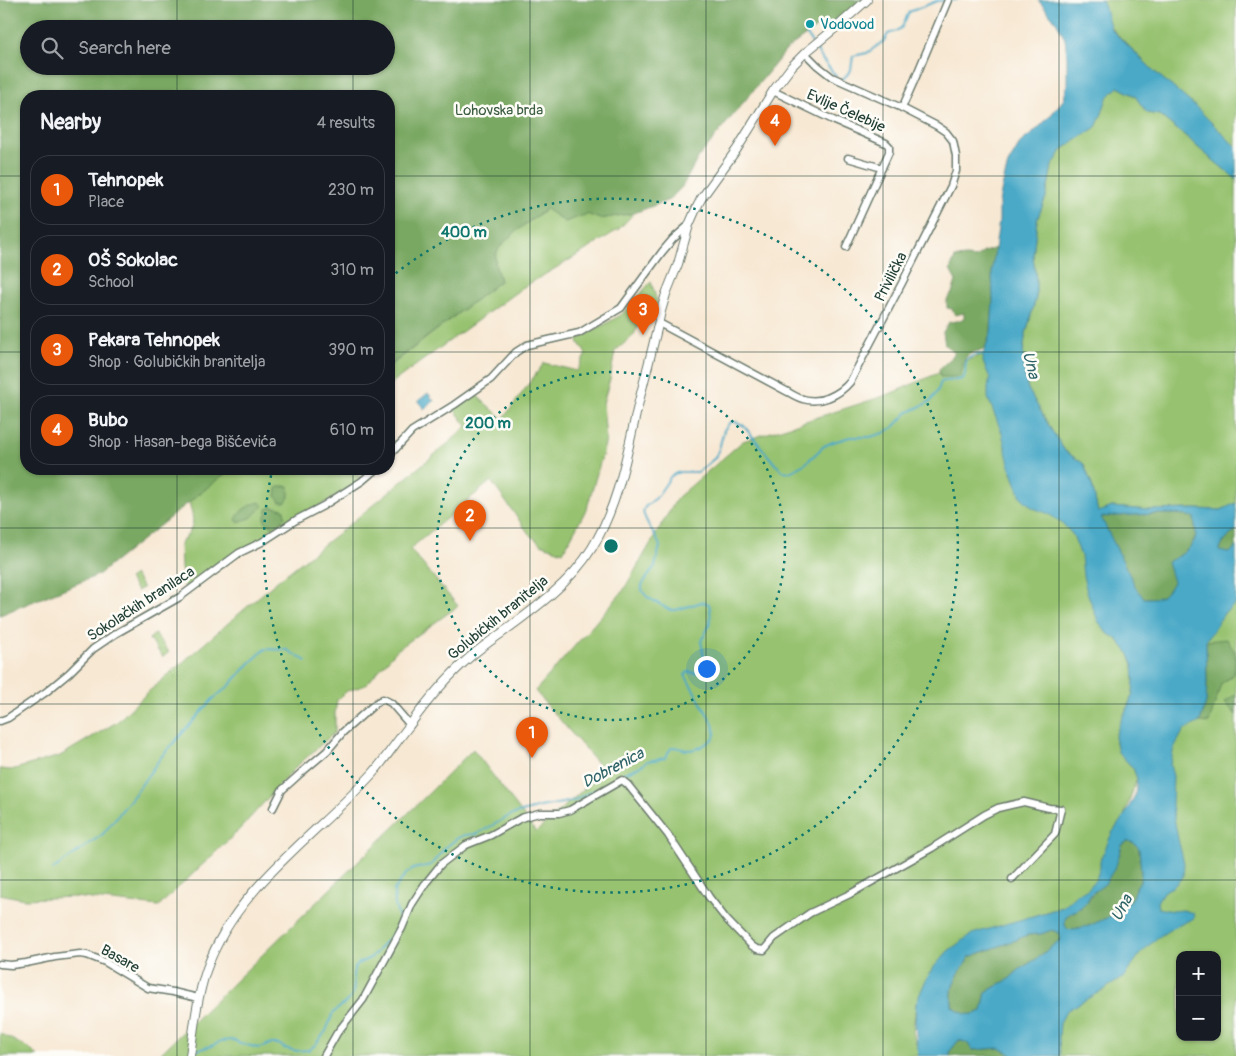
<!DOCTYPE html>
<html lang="en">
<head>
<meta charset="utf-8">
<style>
  body { margin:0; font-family:Pangolin,sans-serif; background:#242831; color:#f1f3f6 }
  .controls { position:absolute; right:15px; bottom:15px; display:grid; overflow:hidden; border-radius:10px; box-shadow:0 1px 4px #0004 }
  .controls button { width:45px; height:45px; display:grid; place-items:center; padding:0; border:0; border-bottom:1px solid #363941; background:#171b24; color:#f1f3f6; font:25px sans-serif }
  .you { position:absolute; left:706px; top:668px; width:18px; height:18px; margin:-12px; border:4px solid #fff; border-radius:50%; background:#1a73e8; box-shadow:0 0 0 8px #1a73e833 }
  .badge { display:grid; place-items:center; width:32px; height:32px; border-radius:50%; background:#ea580c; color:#fff; font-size:16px; font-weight:700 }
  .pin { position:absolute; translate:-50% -41px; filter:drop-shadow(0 1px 2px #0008) }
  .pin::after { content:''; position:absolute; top:26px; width:18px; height:15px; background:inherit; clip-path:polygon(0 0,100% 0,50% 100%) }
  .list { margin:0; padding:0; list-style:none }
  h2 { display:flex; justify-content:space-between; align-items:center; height:65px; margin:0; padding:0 20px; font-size:21px }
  h2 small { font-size:16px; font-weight:400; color:#9ea1a6 }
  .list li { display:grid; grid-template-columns:32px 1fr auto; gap:15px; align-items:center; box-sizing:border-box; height:70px; margin:0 10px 10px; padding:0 10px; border:1px solid #363941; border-radius:20px }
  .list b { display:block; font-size:19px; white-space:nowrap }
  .list p { margin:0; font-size:16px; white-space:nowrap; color:#9ea1a6 }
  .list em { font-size:16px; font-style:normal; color:#9ea1a6 }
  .icon { flex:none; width:28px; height:28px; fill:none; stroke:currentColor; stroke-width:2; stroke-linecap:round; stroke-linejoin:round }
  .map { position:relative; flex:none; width:1236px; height:1056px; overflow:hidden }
  .search { position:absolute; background:#171b24; box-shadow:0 1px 4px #0004; left:20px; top:20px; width:375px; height:55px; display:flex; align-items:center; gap:12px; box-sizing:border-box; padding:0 18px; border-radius:28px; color:#9ea1a6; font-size:19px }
  .panel { position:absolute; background:#171b24; box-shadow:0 1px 4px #0004; left:20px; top:90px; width:375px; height:385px; border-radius:20px }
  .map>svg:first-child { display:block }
</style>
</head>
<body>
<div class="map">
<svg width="1236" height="1056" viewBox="0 0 1236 1056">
  <rect width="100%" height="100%" fill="#fdfcf7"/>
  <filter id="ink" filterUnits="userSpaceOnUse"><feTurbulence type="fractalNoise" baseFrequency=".02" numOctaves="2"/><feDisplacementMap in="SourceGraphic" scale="10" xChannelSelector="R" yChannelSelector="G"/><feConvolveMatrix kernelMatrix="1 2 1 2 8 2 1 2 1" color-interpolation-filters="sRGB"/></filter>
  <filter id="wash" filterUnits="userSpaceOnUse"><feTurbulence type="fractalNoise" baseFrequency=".0096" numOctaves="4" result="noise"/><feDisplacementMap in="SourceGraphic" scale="20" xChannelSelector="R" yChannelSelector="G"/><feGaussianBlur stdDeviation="1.12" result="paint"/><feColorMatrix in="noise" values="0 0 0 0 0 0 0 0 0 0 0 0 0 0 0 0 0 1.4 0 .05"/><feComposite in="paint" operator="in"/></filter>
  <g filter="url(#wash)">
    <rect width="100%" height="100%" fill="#f7e8d3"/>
    <g fill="#97c26f" stroke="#5b8052" fill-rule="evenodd">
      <path d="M1099,0H1236V147L1197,108L1155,72L1111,28Z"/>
      <path d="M1118,87L1135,96L1147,113L1159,115L1188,138L1202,151L1236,179V503L1221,510L1195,509L1149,510L1112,507L1098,512L1092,485L1084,464L1065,451L1052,431L1028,389L1025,377L1023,354L1025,337L1036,298V279L1033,256L1037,220L1046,197L1052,166L1063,149L1096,127L1101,116L1107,97Z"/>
      <path d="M546,209L565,222L587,214L600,219L634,213L619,229L583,252L522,288L389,385V367L500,281C498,273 493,262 496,254C502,239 533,219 546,209Z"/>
      <path d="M651,282L658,304L656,306L649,307L633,336L615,351L610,379L603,403L606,440L602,456L587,508L563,552L541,544L529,534L491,481L410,549L458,606L397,650L366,685L347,691L337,700L335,713V732L296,767L239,830L159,906L74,897L24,899L0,894V769L11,770L60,756L117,722L147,693L276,582L345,528L451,441L467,426L454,409L475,394L503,419L544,363L577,371L586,354L577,340L621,315Z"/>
      <path d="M983,354L1020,457L1064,513L1117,639L1128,652L1133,664L1134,679L1133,693L1115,737L1118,752L1133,768L1137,778L1110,857L1095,884L1076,902L1053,910L1014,922L930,975L916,1003L913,1032L919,1056H158L430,792L473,749L536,832L604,771L535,691L623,591L677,498L743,441L887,395Z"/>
      <path d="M233,469H354L362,481L252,545L185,593V585L181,569L180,544C195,526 195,525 189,502L223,475Z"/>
      <path d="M135,575L143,588L137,591L129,579Z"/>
      <path d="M1236,600V1056H1055L1056,1021L1151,907L1168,764L1206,626ZM1180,955H1217V1037H1180Z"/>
      <path d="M155,634L169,652L163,657L149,639Z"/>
      <path d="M0,1033L28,1048L38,1056H0Z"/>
    </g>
    <g fill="#79a862" stroke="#4c724b" fill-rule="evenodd">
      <path d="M0,0H867L839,25L824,22L788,48L698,158L682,187L669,200L634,213L600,219L587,214L565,222L546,209C533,219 502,239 496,254C493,262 498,273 500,281L389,366V96H26V469H233L223,475L98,575L0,615ZM29,29H386V66H29Z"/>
      <path d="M996,248L992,270L993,301L991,332L985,349C961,355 967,356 960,377H940L939,369L948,361L955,353L945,345L943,332L949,322L958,321L964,318V313L955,315L952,309L947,308V300L952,293L956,281L950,270L955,258L966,257L975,258L984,252Z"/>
      <path d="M279,486H289V497L286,502H280L276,496L277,489Z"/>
      <path d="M260,502L263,506L251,518L238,522L236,520C240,509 249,505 260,502Z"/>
      <path d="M272,507L284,509L285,517L280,522L272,526L265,522V515L267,514V509Z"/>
      <path d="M1152,514H1177L1194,517L1196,535L1190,547L1180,556L1173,582L1166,594L1158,598H1144L1137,590L1100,517Z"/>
      <path d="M1236,530V546L1230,553L1219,552L1224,541Z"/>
      <path d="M1227,639L1236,654L1234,674L1221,684L1209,723L1200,722L1206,702L1207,683L1206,641Z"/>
      <path d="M1236,694V715L1225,702Z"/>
      <path d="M1128,841L1134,843L1139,848L1141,872L1140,881L1135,889L1131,900L1113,915L1089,926L1068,930L1065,925V919C1071,911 1079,911 1086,903C1090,899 1091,894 1097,890L1120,854L1122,845Z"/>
      <path d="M1052,930L1059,933L1060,940L1047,950L1038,958L1020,969L1009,979L986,992L982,1011C968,1017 964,1015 952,1006C952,999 951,992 953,986C956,975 964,967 969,957L1016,940L1027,935L1041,934Z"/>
      <path d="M959,1040L967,1043L973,1050L1000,1048L1014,1056H950V1051Z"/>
    </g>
    <g fill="#48a9c7" stroke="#34737e" fill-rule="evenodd">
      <path d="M1038,0H1102L1104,5L1111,29L1155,72L1197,108L1236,147V179L1202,151L1188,138L1159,115L1147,113L1135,96L1118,87L1107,98L1101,116L1096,127L1063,149L1052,166L1046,197L1037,220L1033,256L1036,279V298L1025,337L1023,354L1025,377L1028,389L1052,431L1065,451L1084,464L1092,485L1098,512L1112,507L1149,510L1195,509L1221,510L1236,503V530L1224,541L1219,551L1230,553L1236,546V604L1225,612L1206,641L1207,683L1206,702L1200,722L1184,730L1174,748L1170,765L1173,776L1172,806L1178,839L1184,863L1183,877L1174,886L1163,892L1157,902L1158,908L1172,911L1183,910L1193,913L1194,918L1171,929L1157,938L1140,954L1124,977L1103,990L1066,1011L1060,1024L1059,1037L1060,1056H1014L1000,1048L973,1050L967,1043L959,1040L950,1051V1056H918L915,1023L916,1003L925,982L934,967L948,951L972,934L1063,907L1076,895L1088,889L1096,879L1100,868V861L1112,833L1126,813L1135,795L1137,779L1133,768L1118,752L1115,737L1121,720L1127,709L1133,693L1134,679L1133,664L1128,652L1117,639L1107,633L1098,621L1087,592L1083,576L1081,556L1073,535L1064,525L1049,514L1033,508L1021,497L1009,464L1002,433L988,398V387L990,378L983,362V354L991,332L993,301L992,270L999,221V202L1003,183L1008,164L1021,142L1033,133L1050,116L1064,99L1067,85V56L1065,39L1057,23ZM1152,514H1177L1194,517C1194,522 1196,529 1196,534C1195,548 1178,557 1167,562L1173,582C1164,598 1162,598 1144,598L1137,590L1101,517ZM1128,841L1134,843L1139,848L1141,872L1140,881L1135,889L1131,900L1113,915L1089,926L1068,930L1065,925V919L1069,913L1077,910L1086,903L1091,894L1105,884L1116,866L1122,845ZM1052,930L1059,933L1060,940L1047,950L1038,958L1020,969L1009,979L986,992L982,1011C968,1017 964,1015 952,1006C952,999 951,992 953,986C956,975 964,967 969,957L1016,940L1027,935L1041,934Z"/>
      <path d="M428,393L434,401L424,409L418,401Z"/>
    </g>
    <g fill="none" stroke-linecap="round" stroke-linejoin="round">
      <g stroke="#48a9c7" stroke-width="2">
        <path d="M807,35L812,43"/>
        <path d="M815,47L822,59L836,76"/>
        <path d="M842,79L844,78L851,70L853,56L867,53L884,41L888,34L897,31L902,27L909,12L937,1L957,0"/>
        <path d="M608,785L622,774L639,767L648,761L660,759L666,757C673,740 676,750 689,750C698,750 708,743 714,738L715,733L713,724L685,675L688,672L696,673L701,670L704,658L701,641C709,628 713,621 709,604L702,602L676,610H670L647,597L642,590V585L655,566L660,546C655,533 647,526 643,512L645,507L656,498L671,476L679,472H698L715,458L719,449L724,430L730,422H736L743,425L775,464L783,471L790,472L806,463L824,446L833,442L850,437H870L884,433L894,427L907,413L931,401L938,390L941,382C948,380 955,381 963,379L965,374L966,360L974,355L985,354"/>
        <path d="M52,870L103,834L134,795L161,757L213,699L229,686L249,664L265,649L287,650L306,661"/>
        <path d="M194,1051L214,1045L221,1041L234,1040L240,1043L258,1048L263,1047L269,1044H279L284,1048L297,1051L309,1050L315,1045L326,1031L333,1013L351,998L353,992L354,985L353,973L355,968L359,963L372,957L397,929L399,923V918L395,905L394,890L406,874L413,869L431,865L446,847L458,838L465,835L477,834L511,815L540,807L568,802L575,800L592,791L600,790"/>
      </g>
    </g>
  </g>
  <g filter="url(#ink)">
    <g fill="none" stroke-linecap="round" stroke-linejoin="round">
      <defs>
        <g id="minor">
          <path d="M773,91L835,121L886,143L889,146V152L846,247"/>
          <path d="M902,108L915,79L948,0"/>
          <path d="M848,158L882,168"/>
          <path d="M659,323L788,392C793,395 798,398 803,399C821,404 839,395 850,382L902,283L951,186L956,171V156L953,141L946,132L937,126L902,108L832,77L818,66L805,53"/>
          <path d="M389,456L412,431L454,405L491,379L516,352L527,345L579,333L621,308L662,252L673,239L689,225"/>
          <path d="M0,721L8,718L46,692L69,673L93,649L115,634L180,597L239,553L262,542L296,520L323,506L362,481L376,469"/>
          <path d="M273,808L282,790L302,772L327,751L343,732L376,703L383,699L391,703L410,725"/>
          <path d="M0,964L11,965L26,963L55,957L80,954L87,955L105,962L148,988L173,992L198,998"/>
          <path d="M324,1056L337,1033L363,1000L402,928L412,904L425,884L441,864L466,845L491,835L521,818L539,813H559L570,810L622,780L628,785L668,835L709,897L726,919L752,946L757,949L764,950L774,938L810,913L850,894L932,848L984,815L998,808L1024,802L1049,808L1061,809L1055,834L1012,879"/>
        </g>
        <path id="tertiary" d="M190,1056C194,1027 197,998 206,971C234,888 317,835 373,773C386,758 397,741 409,726C427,701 447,677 470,657C479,649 489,642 499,635C532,611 571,583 592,548C617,508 626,459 636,414C644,379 654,345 661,311L666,294L678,264L689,225L696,209L701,199L737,149L773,91L792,66L805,53L839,25L867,0"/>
      </defs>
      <use href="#minor" stroke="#6b796c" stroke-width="9"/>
      <use href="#tertiary" stroke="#6b796c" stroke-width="10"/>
      <use href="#minor" stroke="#fff" stroke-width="6"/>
      <use href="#tertiary" stroke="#fff" stroke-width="8"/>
    </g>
  </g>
  <path fill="none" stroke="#1f3d34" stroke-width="1" stroke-opacity="0.55" d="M177,0V29M353,0V29M530,0V1056M706,0V1056M883,0V1056M1059,0V1056M177,66V96M353,66V96M0,176H26M389,176H1236M0,352H26M389,352H1236M177,469V1056M353,469V1056M0,528H1236M0,704H1236M0,880H1236"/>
  <g fill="none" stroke="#0f766e" stroke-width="2.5" stroke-dasharray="2.5 5">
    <circle cx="611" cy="546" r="174"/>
    <path d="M390 278A347 347 0 1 1 272 471"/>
  </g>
  <circle fill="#0f9aa8" stroke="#fdfcf7" stroke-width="2" cx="810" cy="24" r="5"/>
  <g text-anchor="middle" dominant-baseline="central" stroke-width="5" stroke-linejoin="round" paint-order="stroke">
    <g font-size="15" fill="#0d838f" stroke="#fdfcf7" text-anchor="start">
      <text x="820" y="24">Vodovod</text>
    </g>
    <g font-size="15" fill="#3d5e43" stroke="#fdfcf7">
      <text x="499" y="110">Lohovska brda</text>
    </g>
    <g font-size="15" fill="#1f3d34" stroke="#fdfcf7">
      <text transform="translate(846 111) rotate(24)">Evlije Čelebije</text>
      <text transform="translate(891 277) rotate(-63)">Privilička</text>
      <text transform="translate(141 604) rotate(-33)">Sokolačkih branilaca</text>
      <text transform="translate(498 618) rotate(-39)">Golubićkih branitelja</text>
      <text transform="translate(120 959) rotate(29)">Basare</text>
    </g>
    <g font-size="16" font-style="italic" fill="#2d6367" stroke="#fdfcf7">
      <text transform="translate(1031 365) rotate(76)">Una</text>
      <text transform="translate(613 768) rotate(-28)">Dobrenica</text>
      <text transform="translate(1122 908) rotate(-62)">Una</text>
    </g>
  </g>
  <circle cx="611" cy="546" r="8" fill="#0f766e" stroke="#fdfcf7" stroke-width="2.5"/>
  <g font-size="15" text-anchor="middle" font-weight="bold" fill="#0f766e" stroke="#fdfcf7" stroke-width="5" stroke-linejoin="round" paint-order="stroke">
    <text x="464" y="237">400 m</text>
    <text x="488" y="428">200 m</text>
  </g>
</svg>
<div class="controls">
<button>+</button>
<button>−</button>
</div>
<div class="you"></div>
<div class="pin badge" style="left:532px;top:758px">1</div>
<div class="pin badge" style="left:470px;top:541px">2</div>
<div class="pin badge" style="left:643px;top:335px">3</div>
<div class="pin badge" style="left:775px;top:146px">4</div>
<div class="search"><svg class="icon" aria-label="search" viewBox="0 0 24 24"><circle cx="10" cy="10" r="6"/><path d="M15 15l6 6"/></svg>Search here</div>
<section class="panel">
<h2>Nearby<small>4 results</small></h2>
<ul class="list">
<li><span class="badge">1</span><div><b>Tehnopek</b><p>Place</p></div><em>230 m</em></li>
<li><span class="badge">2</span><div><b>OŠ Sokolac</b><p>School</p></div><em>310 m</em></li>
<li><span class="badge">3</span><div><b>Pekara Tehnopek</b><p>Shop · Golubićkih branitelja</p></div><em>390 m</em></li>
<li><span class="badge">4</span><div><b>Bubo</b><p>Shop · Hasan-bega Bišćevića</p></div><em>610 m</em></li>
</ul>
</section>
</div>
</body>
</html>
